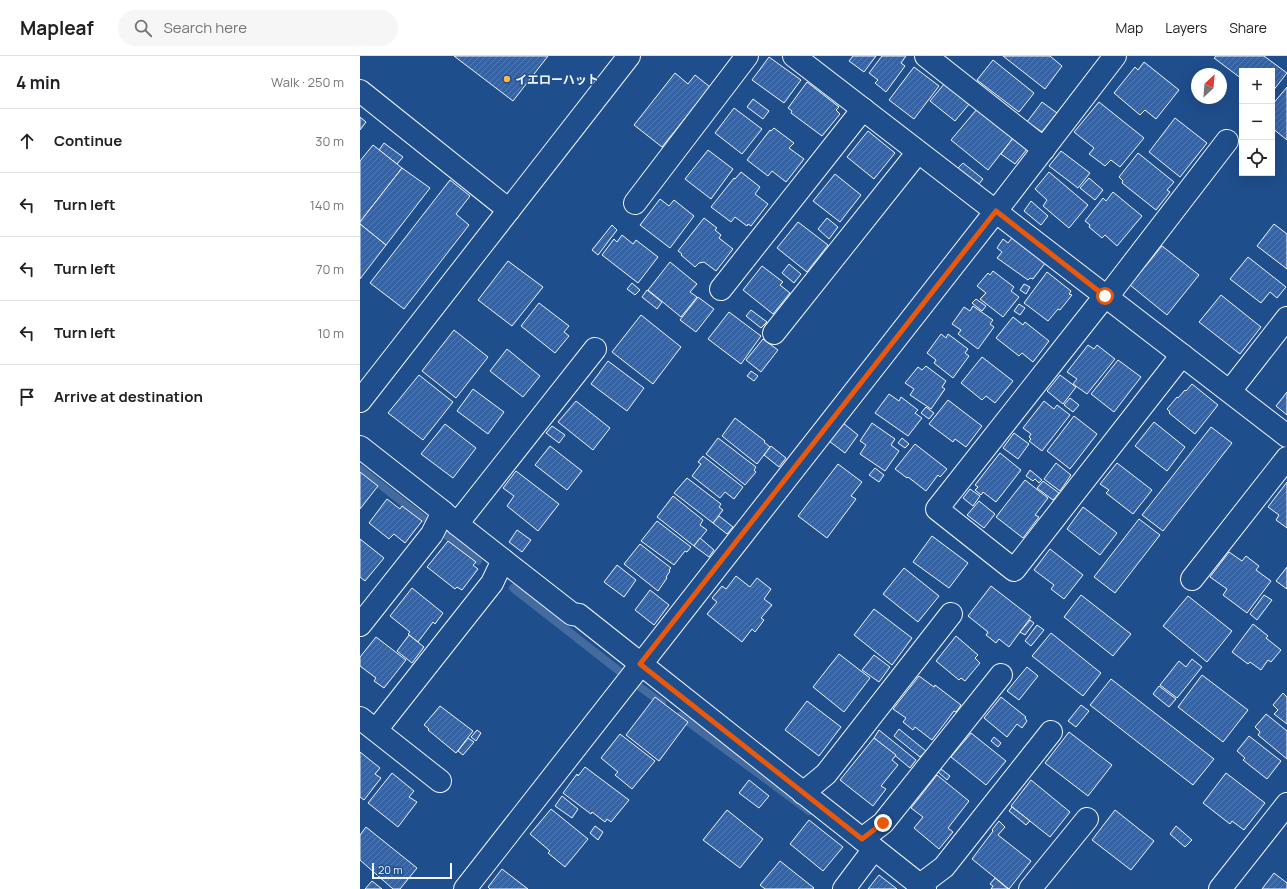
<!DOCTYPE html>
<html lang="en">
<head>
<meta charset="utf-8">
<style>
  body { margin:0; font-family:Manrope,"Noto Sans JP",sans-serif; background:#f6f6f6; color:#202124 }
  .controls { position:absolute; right:12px; top:12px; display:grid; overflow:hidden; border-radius:0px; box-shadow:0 4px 16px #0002 }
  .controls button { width:36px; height:36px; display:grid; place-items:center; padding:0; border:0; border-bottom:1px solid #e0e0e0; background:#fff; color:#202124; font:20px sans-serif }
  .compass { position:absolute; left:831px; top:12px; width:36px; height:36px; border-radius:50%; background:#fff; box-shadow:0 4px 16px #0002; rotate:26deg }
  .scale { position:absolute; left:12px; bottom:10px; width:80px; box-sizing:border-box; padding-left:4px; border:2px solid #f2f6ff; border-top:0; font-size:11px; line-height:14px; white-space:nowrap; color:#f2f6ff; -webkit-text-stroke:3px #1f4e8c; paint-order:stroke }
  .stop { position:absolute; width:12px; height:12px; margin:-9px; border:3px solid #ea580c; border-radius:50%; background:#fff }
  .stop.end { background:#ea580c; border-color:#fff; box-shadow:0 1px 4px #0008 }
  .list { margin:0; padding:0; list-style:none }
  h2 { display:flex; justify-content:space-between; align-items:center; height:52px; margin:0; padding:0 16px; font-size:17px }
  h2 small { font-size:13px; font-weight:400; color:#757577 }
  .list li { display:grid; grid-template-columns:26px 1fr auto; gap:12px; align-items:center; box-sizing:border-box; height:64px; padding:0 16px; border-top:1px solid #e0e0e0 }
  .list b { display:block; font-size:15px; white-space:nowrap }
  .list em { font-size:13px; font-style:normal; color:#757577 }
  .icon { flex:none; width:22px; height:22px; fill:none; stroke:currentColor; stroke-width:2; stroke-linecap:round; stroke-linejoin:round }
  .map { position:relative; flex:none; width:927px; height:833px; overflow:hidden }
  header { display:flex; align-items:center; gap:24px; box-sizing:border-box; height:56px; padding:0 20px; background:#fff; border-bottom:1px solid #e0e0e0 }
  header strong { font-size:19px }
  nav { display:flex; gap:22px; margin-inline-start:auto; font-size:14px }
  .search { width:280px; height:36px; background:#f6f6f6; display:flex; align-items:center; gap:10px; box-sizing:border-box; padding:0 14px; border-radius:22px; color:#757577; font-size:15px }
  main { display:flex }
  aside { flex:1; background:#fff }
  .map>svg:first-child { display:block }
</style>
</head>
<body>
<header>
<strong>Mapleaf</strong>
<div class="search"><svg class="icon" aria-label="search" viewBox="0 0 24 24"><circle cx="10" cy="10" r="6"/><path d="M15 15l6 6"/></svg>Search here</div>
<nav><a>Map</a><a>Layers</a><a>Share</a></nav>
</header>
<main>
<aside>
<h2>4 min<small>Walk · 250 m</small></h2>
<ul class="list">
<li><svg class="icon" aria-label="ahead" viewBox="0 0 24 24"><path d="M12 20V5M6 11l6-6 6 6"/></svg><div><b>Continue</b></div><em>30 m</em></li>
<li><svg class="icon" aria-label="left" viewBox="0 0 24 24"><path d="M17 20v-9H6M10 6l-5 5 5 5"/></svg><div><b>Turn left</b></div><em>140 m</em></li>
<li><svg class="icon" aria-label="left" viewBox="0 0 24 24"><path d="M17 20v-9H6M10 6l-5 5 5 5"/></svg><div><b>Turn left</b></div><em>70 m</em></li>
<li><svg class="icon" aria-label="left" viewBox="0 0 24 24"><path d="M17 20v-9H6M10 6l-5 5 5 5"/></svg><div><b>Turn left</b></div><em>10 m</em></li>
<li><svg class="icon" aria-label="arrive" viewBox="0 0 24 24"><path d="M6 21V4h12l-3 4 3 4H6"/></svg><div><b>Arrive at destination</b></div></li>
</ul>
</aside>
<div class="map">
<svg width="927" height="833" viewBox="0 0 927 833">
  <defs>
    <pattern id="building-hatch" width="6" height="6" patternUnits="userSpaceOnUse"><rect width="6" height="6" fill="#3563a3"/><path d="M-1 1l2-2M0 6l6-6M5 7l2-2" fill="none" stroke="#537ab1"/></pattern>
  </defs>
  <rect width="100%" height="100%" fill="#1f4e8c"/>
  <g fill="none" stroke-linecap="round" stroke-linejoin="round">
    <g stroke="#446ba0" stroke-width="8">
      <path d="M0,413L63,462"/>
      <path d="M82,476L118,505"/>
      <path d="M153,532L263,618"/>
      <path d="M280,631L302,647"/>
      <path d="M320,660L449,755"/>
    </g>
  </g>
  <g fill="url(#building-hatch)" stroke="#f2f6ff">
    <path d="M94,0H188L153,45Z"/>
    <path d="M493,0H516L504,16L489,5Z"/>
    <path d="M522,0H546L541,7L545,10L526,36L515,27L518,24L509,17Z"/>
    <path d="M643,0H690L702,10L685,33Z"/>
    <path d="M856,0H904L927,17L912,36V15H882V23L854,2Z"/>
    <path d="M409,1L441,24L424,47L392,24Z"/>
    <path d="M633,4L674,37L659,56L617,24Z"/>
    <path d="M784,6L819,34L796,63L785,54L780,59L754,37L775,11L778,14Z"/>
    <path d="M554,11L579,30L554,63L529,44Z"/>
    <path d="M315,17L328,28L335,19L350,31L302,91L274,69Z"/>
    <path d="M447,26L479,51L476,54L480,58L462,80L431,57L432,55L428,52Z"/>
    <path d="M585,27L610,47L595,65L570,45Z"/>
    <path d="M927,31V84L912,72V49Z"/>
    <path d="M393,43L409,55L403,63L387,51Z"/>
    <path d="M682,46L697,57L682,76L667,66Z"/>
    <path d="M739,46L784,82L760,111L751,104L745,110L729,98L734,92L714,76Z"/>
    <path d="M374,52L402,73L382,98L355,77Z"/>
    <path d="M617,53L653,82L628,114L591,84Z"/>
    <path d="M0,61L6,66L0,74Z"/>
    <path d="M815,62L847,87L820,121L789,96Z"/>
    <path d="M414,72L434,87L429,92L444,103L426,126L412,115L408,120L387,104L410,74L411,75Z"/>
    <path d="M508,75L535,97L514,123L487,101Z"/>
    <path d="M653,82L667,93L655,108L641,98Z"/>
    <path d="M24,87L43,101L37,108L19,94Z"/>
    <path d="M13,89L42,112L0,166V105Z"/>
    <path d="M348,94L373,113L351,143L325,123Z"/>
    <path d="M701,95L730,117L718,132L689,110Z"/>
    <path d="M778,97L814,126L807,134L810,136L796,154L762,127L763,125L759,121Z"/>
    <path d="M603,107L623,123L618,129L597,113Z"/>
    <path d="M42,112L70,132L26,189L0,168V166Z"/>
    <path d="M381,116L400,131L395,138L408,148L391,170L388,168L387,170L375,161L371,166L351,151L374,122L375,123Z"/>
    <path d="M689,116L728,149L709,172L683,150L687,144L675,133Z"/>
    <path d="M475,118L501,139L480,166L453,145Z"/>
    <path d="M729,122L743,134L735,144L720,132Z"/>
    <path d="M90,124L110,140L96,158L109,169L44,253L10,227Z"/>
    <path d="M753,136L782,160L757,190L745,179L742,182L729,171L730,169L725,165L743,142L746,145Z"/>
    <path d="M300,143L309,150L314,144L334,160L310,192L280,169Z"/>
    <path d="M671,145L688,160L681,169L664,155Z"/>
    <path d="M344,162L357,172L355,174L361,179L359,182L373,193L356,215L344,206L339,207L335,211L321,199L322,198L318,195Z"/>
    <path d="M467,162L478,171L469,183L458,173Z"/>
    <path d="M438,166L468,189L447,216L417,192Z"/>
    <path d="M0,168L26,189L0,223Z"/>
    <path d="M914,168L927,178V213L897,190Z"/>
    <path d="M252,169L257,174L238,199L232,194Z"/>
    <path d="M262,179L273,188L276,184L298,201L278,227L242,199L254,183L257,186Z"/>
    <path d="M652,182L686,206L673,223L670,222L668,224L637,202L642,196L637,192L643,183L648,187Z"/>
    <path d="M802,190L839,219L807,259L770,229Z"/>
    <path d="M888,201L926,231L917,242L910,236L901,247L870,223Z"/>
    <path d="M148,205L183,231L152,270L118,244Z"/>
    <path d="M310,206L337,228L330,236L337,241L321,261L288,234Z"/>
    <path d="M429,208L441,218L434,227L422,217Z"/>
    <path d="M402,210L423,226L420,229L430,237L413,258L383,234Z"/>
    <path d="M633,215L654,231L651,235L659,241L643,261L620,243L626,237L617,230L628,217L630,219Z"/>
    <path d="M687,216L711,235L709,238L712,239L700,254L698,253L688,265L664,247Z"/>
    <path d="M272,227L280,234L275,239L267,233Z"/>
    <path d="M664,228L670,231L666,238L660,234Z"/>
    <path d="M287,234L302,246L297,253L282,241Z"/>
    <path d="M861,239L901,271L880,298L839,266Z"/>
    <path d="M338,241L354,253L336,276L320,264Z"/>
    <path d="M616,243L626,250L622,255L612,247Z"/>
    <path d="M179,247L209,270L204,276L209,280L195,297L161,270Z"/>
    <path d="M659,248L665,252L660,259L654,255Z"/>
    <path d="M613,250L633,264L630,268L634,271L618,293L598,278L601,274L592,268L604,251L610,255Z"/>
    <path d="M391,254L407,266L401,272L386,260Z"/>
    <path d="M369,256L401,280L381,308L348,283Z"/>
    <path d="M281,259L321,291L293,328L252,296Z"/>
    <path d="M653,261L663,269L665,266L689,285L673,306L662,297L659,300L636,282Z"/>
    <path d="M94,274L128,301L96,342L62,315Z"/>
    <path d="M581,278L586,282L588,278L608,293L605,297L609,300L593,322L574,307L576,304L567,297Z"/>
    <path d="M403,283L418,294L401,316L386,304Z"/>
    <path d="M728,289L734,293L737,289L755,303L727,338L713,328L717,323L707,316Z"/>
    <path d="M147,293L180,320L163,341L130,315Z"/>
    <path d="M622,301L653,325L635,347L626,340L622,344L601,327Z"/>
    <path d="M758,304L781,321L754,356L731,338Z"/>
    <path d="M248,305L284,332L267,355L231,328Z"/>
    <path d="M566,310L586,325L582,331L585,333L571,353L550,339L554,333L545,327L558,311L562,314Z"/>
    <path d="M391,315L398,320L394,325L387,320Z"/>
    <path d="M59,319L93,346L63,384L28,357Z"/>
    <path d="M700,319L716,331L703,348L687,335Z"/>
    <path d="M832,328L858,349L835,378L809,357L810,356L807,353L817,341L818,342L825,334L826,335Z"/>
    <path d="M113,333L144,356L128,378L97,355Z"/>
    <path d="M927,336V359L916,350Z"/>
    <path d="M529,338L539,345L541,341L558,354L555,357L562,362L548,380L515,357Z"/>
    <path d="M710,342L719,349L713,356L704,349Z"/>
    <path d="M588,344L622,370L606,391L595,383L593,386L569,368Z"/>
    <path d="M216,345L250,372L233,394L198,366Z"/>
    <path d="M684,345L694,353L697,349L710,359L682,395L669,385L671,383L669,381L671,378L663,372Z"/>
    <path d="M566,351L574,357L569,363L561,357Z"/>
    <path d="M714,360L737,378L710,413L687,395Z"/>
    <path d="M375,362L405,385L404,386L410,391L397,408L362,380Z"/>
    <path d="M794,366L825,391L807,415L775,390Z"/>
    <path d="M483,367L498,379L485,397L469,385Z"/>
    <path d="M512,367L535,383L531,389L539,395L525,415L500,398L506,389L500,385Z"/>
    <path d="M85,368L116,392L93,422L61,398Z"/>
    <path d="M192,370L205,379L199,387L186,377Z"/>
    <path d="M851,371L872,387L803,475L782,459Z"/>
    <path d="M654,377L669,388L658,403L643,392Z"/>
    <path d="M358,382L396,411L394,414L396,416L385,429L346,398Z"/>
    <path d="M542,382L549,388L545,392L538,387Z"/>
    <path d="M555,388L587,413L580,421L578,419L566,435L548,421L547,422L535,413Z"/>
    <path d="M190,390L222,415L207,434L175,409Z"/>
    <path d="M411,390L426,402L419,411L404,399Z"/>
    <path d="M640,397L661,414L636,446L623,436L621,439L615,434L618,431L615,429Z"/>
    <path d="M343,400L383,431L374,443L365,436L360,442L332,420L341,408L338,406Z"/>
    <path d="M696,407L711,419L700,435L684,423Z"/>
    <path d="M757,407L792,434L773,458L746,437L749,434L740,428Z"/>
    <path d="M478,408L502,426L491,440L496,443L467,482L438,460Z"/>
    <path d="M515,412L524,419L519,426L509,419Z"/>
    <path d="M670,414L682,424L679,427L675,423L673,425L666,420Z"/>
    <path d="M156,415L199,448L178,475L147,450L154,440L143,432Z"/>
    <path d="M0,416L18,430L0,453Z"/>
    <path d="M327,422L361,448L359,451L363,454L353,467L314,437Z"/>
    <path d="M665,424L688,442L675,459L679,461L663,482L636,461Z"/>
    <path d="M683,425L699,437L693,444L677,432Z"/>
    <path d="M927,426V472L916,464L919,459L908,451Z"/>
    <path d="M610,433L620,440L613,450L603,442Z"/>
    <path d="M313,440L343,464L340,469L347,474L334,490L297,461Z"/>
    <path d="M27,443L40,453L42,450L62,465L45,487L34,478L29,483L9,467Z"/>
    <path d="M619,445L635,458L624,472L607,459Z"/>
    <path d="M723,451L757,477L740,499L707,473Z"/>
    <path d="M359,460L373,471L367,478L353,467Z"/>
    <path d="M779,463L800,479L755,537L734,521Z"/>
    <path d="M297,465L331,491L327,496L325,495L314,509L281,485Z"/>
    <path d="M157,474L171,484L162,496L149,486Z"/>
    <path d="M572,480L608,507L589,532L553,506Z"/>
    <path d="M340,482L354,494L349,501L334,490Z"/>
    <path d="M0,483L24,502L5,525L0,521Z"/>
    <path d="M88,485L116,506L113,509L118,513L102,534L97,531L95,533L67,511Z"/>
    <path d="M280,488L311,512L309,514L310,515L306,521L307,522L298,535L264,508Z"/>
    <path d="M690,493L723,519L704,543L691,533L694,529L674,514Z"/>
    <path d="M869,496L882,505L886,500L899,510L896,514L911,525L887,557L863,539L867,533L850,521Z"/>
    <path d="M257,509L276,524L264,541L244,526Z"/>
    <path d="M927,511V533L916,525Z"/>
    <path d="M544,512L579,540L558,566L523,538Z"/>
    <path d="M376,520L390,531L397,522L411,533L404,543L412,549L401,562L404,564L395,576L392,573L382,586L347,558L357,546L352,542L362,530L366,533Z"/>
    <path d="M631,530L671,561L649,591L639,583L636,587L626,579L628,576L608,560Z"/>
    <path d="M52,532L83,557L75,568L73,566L58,586L48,578L50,576L30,560Z"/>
    <path d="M290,534L309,549L294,569L275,554Z"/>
    <path d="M721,539L771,578L753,600L704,561Z"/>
    <path d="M904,539L912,544L897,564L890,558Z"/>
    <path d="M828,540L872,575L847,606L803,570Z"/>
    <path d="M514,553L552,582L532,609L494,579Z"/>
    <path d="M670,564L674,567L665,579L660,576Z"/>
    <path d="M893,568L908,580L906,582L921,594L911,606L908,604L901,614L890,606L888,608L872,596Z"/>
    <path d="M677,569L684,574L671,590L665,585Z"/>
    <path d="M691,577L741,617L723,640L672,600Z"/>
    <path d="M49,579L64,591L52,607L37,595Z"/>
    <path d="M596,580L618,599L615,602L620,607L605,625L601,622L599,624L576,605Z"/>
    <path d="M16,581L46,604L24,632L14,625L16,622L0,610V601Z"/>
    <path d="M479,598L510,622L484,656L453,631Z"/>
    <path d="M514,599L530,611L519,626L502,614Z"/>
    <path d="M832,603L842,611L817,642L800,629L819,605L826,611Z"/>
    <path d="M667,611L678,620L659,644L647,635Z"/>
    <path d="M842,619L888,654L863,686L818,651Z"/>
    <path d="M559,620L574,631L575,629L601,649L596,656L594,655L572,684L555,671L553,674L543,666L546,662L533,653Z"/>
    <path d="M751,623L854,703L833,729L730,649Z"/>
    <path d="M799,630L816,643L809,651L793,638Z"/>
    <path d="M923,637L927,641V668L914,658L918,654L913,649Z"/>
    <path d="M295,641L328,666L299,705L266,679Z"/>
    <path d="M641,641L666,661L665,662L667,665L662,672L657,668L647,681L624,662Z"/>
    <path d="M447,645L481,671L459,700L425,674Z"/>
    <path d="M721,649L729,655L716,671L708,665Z"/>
    <path d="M80,650L113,675L96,697L68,674L69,673L64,669Z"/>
    <path d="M906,658L927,675V703L898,679L900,676L895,671Z"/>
    <path d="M539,673L566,695L560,701L534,680Z"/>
    <path d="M117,674L121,677L116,685L111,681Z"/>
    <path d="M519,674L556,704L550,712L514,682Z"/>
    <path d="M709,676L752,709L728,740L685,707Z"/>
    <path d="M611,677L646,705L626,729L591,701Z"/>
    <path d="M260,678L295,705L272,733L255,719L258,716L241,702Z"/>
    <path d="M889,680L921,705L907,723L883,704L885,702L877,695Z"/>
    <path d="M634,681L641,687L638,691L631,685Z"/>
    <path d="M108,682L114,686L103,699L98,695Z"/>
    <path d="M514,682L536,699L532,704L538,709L521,730L526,733L513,750L480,724Z"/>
    <path d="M0,696L20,712L15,718L21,722L4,744L0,741Z"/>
    <path d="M225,711L269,744L251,766L247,763L245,766L232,756L231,758L203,737L217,718L218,720Z"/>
    <path d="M581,713L590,720L587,724L578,716Z"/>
    <path d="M32,717L54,735L49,741L57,746L38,771L8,747Z"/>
    <path d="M866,717L905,747L884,774L872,765L870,768L843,747Z"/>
    <path d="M577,719L609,745L588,772L593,776L579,793L554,772L563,761L551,752Z"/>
    <path d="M389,724L409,740L399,752L379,737Z"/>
    <path d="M671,724L710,756L690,781L651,750Z"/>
    <path d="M202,740L218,753L212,762L195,750Z"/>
    <path d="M652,751L670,765L666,769L649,755Z"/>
    <path d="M191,753L228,783L205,811L188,797L190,795L170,778Z"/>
    <path d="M367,754L403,783L380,812L343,784Z"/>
    <path d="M755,754L794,785L771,814L732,784Z"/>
    <path d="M449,764L483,791L463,815L430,788Z"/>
    <path d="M639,765L645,771L638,779L671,805L649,833L612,803L633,775L632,774Z"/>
    <path d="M235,770L243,776L238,784L230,777Z"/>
    <path d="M816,770L832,784L825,791L810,778Z"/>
    <path d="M6,771L57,812L40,833H33L0,804V779Z"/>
    <path d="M420,805L454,832L453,833H405L400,829Z"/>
    <path d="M142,813L168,833H130L128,831Z"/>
    <path d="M914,817L927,827V833H902Z"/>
    <path d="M519,819L537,833H508Z"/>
    <path d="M635,822L648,833H631L633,830L630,828Z"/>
    <path d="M12,825L22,833H5Z"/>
  </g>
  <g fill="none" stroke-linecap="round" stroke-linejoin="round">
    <defs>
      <g id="minor">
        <path d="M434,0L927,380"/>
        <path d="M566,0L684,93"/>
        <path d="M0,35L149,154"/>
        <path d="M275,147L387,0"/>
        <path d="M361,233L503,53"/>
        <path d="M745,240L577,453L654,514L822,299"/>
        <path d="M747,241L867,85"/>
        <path d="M414,277L558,96"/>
        <path d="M870,335L927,262"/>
        <path d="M0,345L269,0"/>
        <path d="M0,391L83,456L97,468L212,558L219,559L565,833"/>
        <path d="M97,468L235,293"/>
        <path d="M832,523L927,402"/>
        <path d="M0,569L72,478L83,456"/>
        <path d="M0,662L80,725"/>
        <path d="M16,674L132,527L143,504"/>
        <path d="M443,737L466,718L591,558"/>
        <path d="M502,783L523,767L641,619"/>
        <path d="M560,829L584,811L691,676"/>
        <path d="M105,833L636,155L755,0"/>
        <path d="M484,833L514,793"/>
        <path d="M670,833L727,763"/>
        <path d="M860,833L927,748"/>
      </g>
    </defs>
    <use href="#minor" stroke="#f2f6ff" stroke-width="24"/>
    <use href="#minor" stroke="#1f4e8c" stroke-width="22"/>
  </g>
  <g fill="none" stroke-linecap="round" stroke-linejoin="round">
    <path stroke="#ea580c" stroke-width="5" d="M523,767L502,783L280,608L636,155L745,240"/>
  </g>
  <circle fill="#ffb74d" stroke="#1f4e8c" stroke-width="1.5" cx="147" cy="23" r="4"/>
  <g text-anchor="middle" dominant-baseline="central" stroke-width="3" stroke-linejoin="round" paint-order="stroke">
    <g font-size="12" font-weight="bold" fill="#f2f6ff" stroke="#1f4e8c" text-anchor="start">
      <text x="155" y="23">イエローハット</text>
    </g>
  </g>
</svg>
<div class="controls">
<button>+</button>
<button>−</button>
<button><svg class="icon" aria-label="locate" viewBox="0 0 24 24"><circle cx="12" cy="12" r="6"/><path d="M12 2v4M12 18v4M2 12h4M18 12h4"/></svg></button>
</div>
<svg class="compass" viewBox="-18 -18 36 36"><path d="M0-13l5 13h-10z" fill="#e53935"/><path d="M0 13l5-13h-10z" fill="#757577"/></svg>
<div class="scale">20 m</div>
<div class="stop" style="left:745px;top:240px"></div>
<div class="stop end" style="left:523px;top:767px"></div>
</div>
</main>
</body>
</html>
